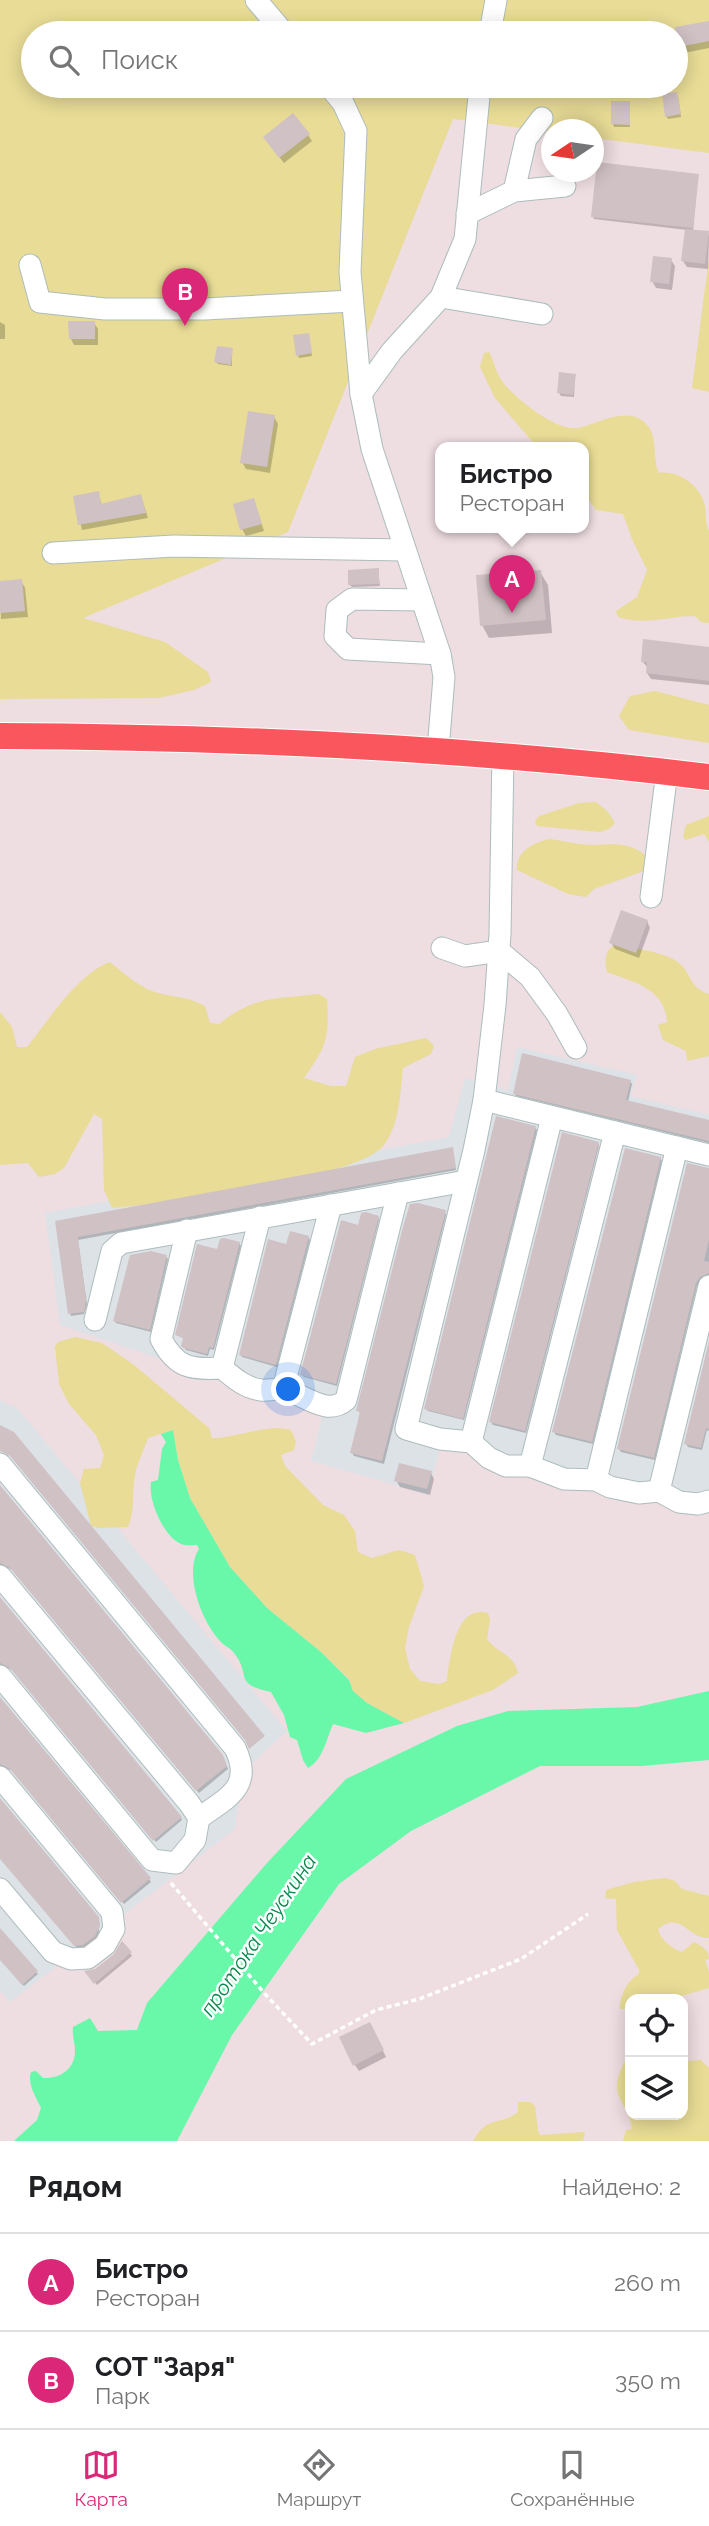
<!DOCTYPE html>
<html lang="ru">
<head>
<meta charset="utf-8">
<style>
  body { margin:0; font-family:Raleway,sans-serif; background:#f6f6f6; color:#202124 }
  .controls { position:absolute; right:21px; bottom:21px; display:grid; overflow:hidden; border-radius:14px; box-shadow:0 4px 18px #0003 }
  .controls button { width:63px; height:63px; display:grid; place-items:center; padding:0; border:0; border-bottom:2px solid #e0e0e0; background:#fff; color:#202124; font:35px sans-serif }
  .compass { position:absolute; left:541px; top:119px; width:63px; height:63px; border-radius:50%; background:#fff; box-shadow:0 4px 18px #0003; rotate:257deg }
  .you { position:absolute; left:289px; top:1390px; width:24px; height:24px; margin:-18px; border:5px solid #fff; border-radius:50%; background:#1a73e8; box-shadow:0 0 0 10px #1a73e833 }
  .badge { display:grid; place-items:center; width:46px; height:46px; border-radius:50%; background:#db2777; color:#fff; font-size:23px; font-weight:700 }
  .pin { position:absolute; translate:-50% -58px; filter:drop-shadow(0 2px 4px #0008) }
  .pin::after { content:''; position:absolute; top:37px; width:24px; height:21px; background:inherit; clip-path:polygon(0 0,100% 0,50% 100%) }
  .popup { position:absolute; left:435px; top:442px; width:154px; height:91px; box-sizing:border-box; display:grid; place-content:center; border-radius:14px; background:#fff; filter:drop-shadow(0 2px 5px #0005); font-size:23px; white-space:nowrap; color:#757577 }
  .popup b { font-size:26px; color:#202124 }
  .popup::after { content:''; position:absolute; left:50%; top:100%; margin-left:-14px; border:14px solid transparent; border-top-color:#fff }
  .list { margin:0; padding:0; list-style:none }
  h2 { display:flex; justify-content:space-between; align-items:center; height:91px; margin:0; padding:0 28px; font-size:30px }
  h2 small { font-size:23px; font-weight:400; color:#757577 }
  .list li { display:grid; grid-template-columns:46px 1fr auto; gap:21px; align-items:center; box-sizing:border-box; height:98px; padding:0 28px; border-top:2px solid #e0e0e0 }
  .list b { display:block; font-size:26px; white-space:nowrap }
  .list p { margin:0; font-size:23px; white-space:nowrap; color:#757577 }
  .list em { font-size:23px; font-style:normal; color:#757577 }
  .icon { flex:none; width:38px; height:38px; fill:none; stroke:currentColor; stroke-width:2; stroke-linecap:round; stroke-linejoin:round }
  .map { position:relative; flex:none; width:709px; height:2141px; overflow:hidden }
  .search { position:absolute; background:#fff; box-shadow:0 4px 18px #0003; left:21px; right:21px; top:21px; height:77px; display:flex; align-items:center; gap:18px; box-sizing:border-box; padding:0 24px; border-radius:38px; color:#757577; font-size:26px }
  .sheet { height:287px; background:#fff }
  nav { display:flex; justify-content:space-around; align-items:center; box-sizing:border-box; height:98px; border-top:2px solid #e0e0e0; background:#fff; font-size:19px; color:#757577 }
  nav a { display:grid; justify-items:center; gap:4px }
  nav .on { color:#db2777 }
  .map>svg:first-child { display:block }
</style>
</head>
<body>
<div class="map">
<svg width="709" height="2141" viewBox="0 0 709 2141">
  <rect width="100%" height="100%" fill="#eedde1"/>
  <g fill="#dde2e6">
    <path d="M517,1047L637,1075L631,1096L709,1115V1502L702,1504L442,1440L428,1494L311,1461L323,1414L60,1325L45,1213L449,1137L465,1078L508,1090Z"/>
    <path d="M0,1400L17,1408L287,1731L243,1772L235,1829L10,2002L0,1990Z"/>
  </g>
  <g fill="#e8dc96" fill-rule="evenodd">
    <path d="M0,0H709V153L594,138V130H552L551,132L453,119L288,532L83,618L165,642L208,672L211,682L194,690L159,698L0,699ZM33,33H676V86H33Z"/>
    <path d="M709,258V392L692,388Z"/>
    <path d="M489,352C494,361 496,373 502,381C514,398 557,432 578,428C598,424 630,403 648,426C658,439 652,459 659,473C677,470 698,484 704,502C707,512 704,521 709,531V623L701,622L695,616C666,616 647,626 618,617L616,611L637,597L647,570L632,539L623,514L596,510L584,493V447H537L495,398L480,367L484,353Z"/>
    <path d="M655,691L709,705V743L629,730L619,716L630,696Z"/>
    <path d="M596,802L608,812L615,823L609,829L600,832L537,826L535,821L539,816L579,803Z"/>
    <path d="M709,816V842L704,834L685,840L683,836L686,825Z"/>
    <path d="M549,839C564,841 580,845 594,845C614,844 631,842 647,857L644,871L594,889L586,897L568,894L517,870C516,851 533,843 549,839Z"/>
    <path d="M615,945C632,948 666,952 679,963C693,975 688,987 709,994V1056L687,1061L686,1051L663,1040L658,1025L667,1022C665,988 633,982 607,972C604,963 605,949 615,945Z"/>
    <path d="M110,962C126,975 142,990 162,994C180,998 188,997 205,1006L210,1023L219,1024C253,996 276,999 319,994L327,999C329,1038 327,1046 304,1078L331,1086H346L355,1057L375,1049L426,1038L434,1046L431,1054L403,1068C400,1093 400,1124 384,1145C359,1179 159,1204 112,1208L104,1190L102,1119L94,1114L64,1168L55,1174L39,1177L28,1163L0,1165V1012L12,1027L17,1047H27C49,1020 77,974 110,962Z"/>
    <path d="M75,1337L102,1343L134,1365L209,1428L212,1438C236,1438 269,1423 291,1430L296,1442L294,1450L281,1455L285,1466L323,1505L344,1515L355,1531L358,1552L372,1558L399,1550L415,1555L424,1586L409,1627L405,1648L410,1669L420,1681L439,1684L447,1681C450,1658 455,1604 488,1613L490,1620L487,1639C497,1653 514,1654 518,1673L493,1690L404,1723L367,1703L353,1691L349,1679L321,1652L267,1608L230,1567L190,1498L178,1460L173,1430L148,1438C144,1449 139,1460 136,1470C131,1489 136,1509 128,1527L99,1528L91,1526L80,1483L84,1469L100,1468L104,1455L96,1435L69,1404L59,1384L55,1347L58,1342Z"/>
    <path d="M665,1878L675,1881L682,1889L709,1896V1938C687,1939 682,1910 658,1929C660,1939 672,1949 682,1952L694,1942C702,1947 709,1949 709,1959L705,1960L709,1972V1988L671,1999H630V2009H620C619,1997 628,1979 639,1974V1970L617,1930L616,1899L605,1898L606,1890L634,1882Z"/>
    <path d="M630,2055V2115H683V2067L687,2061L701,2060L709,2068V2141H623L626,2130L632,2129C629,2102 608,2098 621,2069C624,2063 625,2059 630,2055Z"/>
    <path d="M518,2102H530L535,2106L538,2131L540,2135L585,2132L583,2141H473C489,2114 499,2127 518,2112Z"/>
  </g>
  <g fill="#69f7aa">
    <path d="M173,1430L178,1460L190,1498L230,1567L267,1608L321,1652L349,1680L353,1691L367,1703L404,1723L366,1733L333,1724C326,1740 323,1760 308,1768L303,1760L297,1740L290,1737L284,1715L271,1692C232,1684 252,1675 234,1653C231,1648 226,1647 222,1643C202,1624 183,1573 199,1549L197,1545C193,1545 185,1546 181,1544C163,1536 148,1500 151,1482L158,1480L162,1449L166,1442L161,1434Z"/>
    <path d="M709,1691V1760L642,1766H540L411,1831L339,1884L232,2035L177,2141H14L37,2120L41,2108C36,2097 27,2084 31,2072L36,2071L43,2078C60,2079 75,2069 75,2051C75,2042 72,2036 73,2027L90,2018L98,2031L137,2030L147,2003L267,1863L346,1779L457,1726L508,1711L637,1707Z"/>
  </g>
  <g fill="#0003">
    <path d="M709,22V48L684,53L681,46Z"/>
    <path d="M678,96L681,117L668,119L666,116Z"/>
    <path d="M629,103L630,127H614L613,124Z"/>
    <path d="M308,135L312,141L284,163L269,144Z"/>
    <path d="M698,175L693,232L708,233L709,236L708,269L687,267L683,261L687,230L594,219L593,217Z"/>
    <path d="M671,260L675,266L672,290L656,288L652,281Z"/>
    <path d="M0,322L5,325V339H0Z"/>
    <path d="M94,323L98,329V345H74L71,339Z"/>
    <path d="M309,337L312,356L299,358L298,355Z"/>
    <path d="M232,350V366L218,364L216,362Z"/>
    <path d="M575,376L574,397L561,396L559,393Z"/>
    <path d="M274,417L278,424L270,473L246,469L242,462Z"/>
    <path d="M98,493L102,505L141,496L148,518L82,530L75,497Z"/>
    <path d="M254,500L264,531L246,536L242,529Z"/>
    <path d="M378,570L380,586L352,587L350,585Z"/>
    <path d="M540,572L548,585L552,633L489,638L482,625Z"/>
    <path d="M21,581L25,588L28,617L1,619L0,583Z"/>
    <path d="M709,649V685L651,679L647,673L648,668L642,661Z"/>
    <path d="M647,921L650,928L639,958L615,949L611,943Z"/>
    <path d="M630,1081L632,1084L628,1102L709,1121V1143L516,1096L515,1093Z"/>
    <path d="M535,1128L537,1130L464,1420L428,1411L426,1409Z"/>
    <path d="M598,1143L599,1146L526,1433L493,1425L491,1422Z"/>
    <path d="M453,1152L456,1170L78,1240L87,1304L84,1314L71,1316L70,1313L57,1222Z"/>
    <path d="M660,1158L662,1161L593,1444L556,1435L554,1432Z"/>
    <path d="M709,1168V1277L701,1279L697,1286L655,1460L621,1452L619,1449Z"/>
    <path d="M445,1212L446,1215L384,1464L354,1456L352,1453L360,1413L358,1410Z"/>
    <path d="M378,1217L379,1220L337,1386L304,1377L302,1375L359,1227Z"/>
    <path d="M308,1237L310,1240L277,1367L242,1357L241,1355Z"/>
    <path d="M239,1243L241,1246L214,1350L210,1349L208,1356L186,1350L183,1346L185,1339L177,1335L218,1251Z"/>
    <path d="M166,1257L168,1259L151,1332L116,1323L115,1321Z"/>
    <path d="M709,1349V1431L707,1430L702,1450L688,1447L686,1444Z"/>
    <path d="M431,1473L434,1479L430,1495L400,1487L396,1480Z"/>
    <path d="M0,1487L224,1759L228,1769L199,1793L13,1570L0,1565Z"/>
    <path d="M0,1599L181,1818L182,1820L156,1842L13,1670L0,1665Z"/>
    <path d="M0,1699L149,1879L151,1882L124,1904L13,1771L0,1766Z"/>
    <path d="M0,1800L98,1918L99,1932L96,1939L85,1947L77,1948L0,1858Z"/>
    <path d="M0,1930L38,1974L24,1986L0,1959Z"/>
    <path d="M130,1953L132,1956L97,1985L88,1973L96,1970L114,1957Z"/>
    <path d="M373,2030L386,2057L359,2071L355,2065Z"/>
  </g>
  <g fill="#d0c1c4">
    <path d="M709,21V41L679,47L675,27Z"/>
    <path d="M677,92L681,114L665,117L662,94Z"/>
    <path d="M611,101H630V125L611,124Z"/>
    <path d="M293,113L310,134L279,158L263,137Z"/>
    <path d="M597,162L699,174L693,228L591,217Z"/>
    <path d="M685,229L709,231L705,264L681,261Z"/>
    <path d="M653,256L672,258L669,284L650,282Z"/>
    <path d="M68,321H95V339H69Z"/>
    <path d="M309,333L312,353L296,356L293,335Z"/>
    <path d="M217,346L233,348L231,365L214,362Z"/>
    <path d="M559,372L576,374L573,395L557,393Z"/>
    <path d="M248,411L275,415L267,467L240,463Z"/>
    <path d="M99,491L101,504L141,494L146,513L78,525L73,496Z"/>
    <path d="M254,498L262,524L240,530L233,504Z"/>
    <path d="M379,568V584L348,585V570Z"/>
    <path d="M541,570L546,620L480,626L476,575Z"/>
    <path d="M22,579L25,611L0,613V581Z"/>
    <path d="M643,639L709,647V681L646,673L647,662H641Z"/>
    <path d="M621,910L648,920L636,953L609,943Z"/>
    <path d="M522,1053L631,1080L626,1100L709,1120V1141L513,1094Z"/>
    <path d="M496,1116L536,1126L463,1419L424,1409Z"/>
    <path d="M562,1132L599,1142L525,1431L489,1422Z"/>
    <path d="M453,1147L456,1168L78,1237L86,1300L84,1312L68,1314L55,1221Z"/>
    <path d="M625,1148L661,1157L592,1442L552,1432Z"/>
    <path d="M687,1163L709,1168V1240L704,1261L709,1262V1273L700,1277L696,1283L654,1458L617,1449Z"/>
    <path d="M418,1203L446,1210L382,1461L350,1453L360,1412L356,1411L404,1223L410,1204Z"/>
    <path d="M366,1212L379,1216L336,1384L300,1375L341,1220L358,1225L361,1213Z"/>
    <path d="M290,1231L309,1236L276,1365L239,1355L268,1239L286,1244Z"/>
    <path d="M224,1238L240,1242L213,1348L209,1347L207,1354L183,1348L181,1346L183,1338L175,1335L197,1244L217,1249L220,1239Z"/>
    <path d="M151,1251L167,1255L150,1330L113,1321L130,1255Z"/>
    <path d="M709,1341V1429L706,1428L701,1448L684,1444Z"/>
    <path d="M0,1425L14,1432L265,1736L249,1749L245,1740L10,1456L0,1451Z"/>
    <path d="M399,1463L432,1471L427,1489L394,1481Z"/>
    <path d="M0,1485L223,1755L227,1766L196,1791L10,1568L0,1563Z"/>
    <path d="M0,1597L182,1817L153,1841L10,1668L0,1663Z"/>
    <path d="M0,1697L151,1878L121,1903L10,1769L0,1764Z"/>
    <path d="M0,1798L99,1917L100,1926L95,1936L83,1945L74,1946L0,1859Z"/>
    <path d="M0,1928L38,1971L22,1985L0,1960Z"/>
    <path d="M122,1941L132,1952L94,1984L84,1971L95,1969L113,1955Z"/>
    <path d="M370,2022L384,2050L353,2066L339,2037Z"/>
  </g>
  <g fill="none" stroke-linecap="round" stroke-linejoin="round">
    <defs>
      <g id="minor">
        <path d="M256,0L284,33"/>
        <path d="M490,33L496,0"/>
        <path d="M329,86L343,103L356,131L350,272L361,394L372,449L440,654L444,677L438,750"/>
        <path d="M514,191L526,139L542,118"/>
        <path d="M467,214L514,191L565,186"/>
        <path d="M30,265L40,302L105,309H205L352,301"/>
        <path d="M441,297L542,314"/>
        <path d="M361,394L392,351L441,297L465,239L480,86"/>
        <path d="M53,553L174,546L404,550"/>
        <path d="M422,600L352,599L337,610L335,636L348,649L440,654"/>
        <path d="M503,754L500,934L495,1005L484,1100L474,1150L406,1429L440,1439L471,1442L489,1458L506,1466H530L564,1479L596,1480L610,1487L639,1493L659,1491L679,1502L698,1504L709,1501"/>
        <path d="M651,897L667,772"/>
        <path d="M442,948L465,956L499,951L530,977L557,1014L576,1048"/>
        <path d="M484,1100L709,1155"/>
        <path d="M187,1230L161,1339C176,1368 191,1370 222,1368C234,1378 245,1388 261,1390C268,1391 276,1388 284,1390C305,1394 326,1417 346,1400L398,1193"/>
        <path d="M95,1320L112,1251L121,1243L466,1181"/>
        <path d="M222,1368L260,1217"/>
        <path d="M283,1389L331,1205"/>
        <path d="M471,1442L552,1117"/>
        <path d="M0,1464L235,1748C254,1787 227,1798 199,1818"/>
        <path d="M530,1466L615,1132"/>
        <path d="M596,1480L677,1147"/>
        <path d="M659,1491L709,1286"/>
        <path d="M0,1576L189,1803L199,1818L195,1840L176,1863L152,1860L0,1676"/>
        <path d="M0,1777L112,1912L114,1929L105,1945L88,1958L71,1959L53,1952L0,1889"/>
      </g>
      <path id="major" d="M0,736C237,737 474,748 709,777"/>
    </defs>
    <use href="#minor" stroke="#adbcbc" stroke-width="23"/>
    <use href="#major" stroke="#fff" stroke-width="28"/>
    <path stroke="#fff" stroke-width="3.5" stroke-dasharray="5 3.5" stroke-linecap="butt" d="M171,1883L265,1994L312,2044L376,2010L419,1999L521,1959L588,1914"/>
    <use href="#minor" stroke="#fff" stroke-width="21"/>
    <use href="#major" stroke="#fa565d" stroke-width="26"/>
  </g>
  <g text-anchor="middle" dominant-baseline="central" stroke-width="5" stroke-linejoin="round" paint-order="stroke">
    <g font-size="21" font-style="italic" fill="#07884c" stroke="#fff">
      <text transform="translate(258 1935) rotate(-56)">протока Чеускина</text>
    </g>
  </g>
</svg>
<div class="controls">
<button><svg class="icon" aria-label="locate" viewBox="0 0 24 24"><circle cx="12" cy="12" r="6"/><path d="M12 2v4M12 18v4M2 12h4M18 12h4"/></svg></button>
<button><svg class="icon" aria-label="layers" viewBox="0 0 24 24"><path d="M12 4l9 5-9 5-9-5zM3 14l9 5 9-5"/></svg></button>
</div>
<svg class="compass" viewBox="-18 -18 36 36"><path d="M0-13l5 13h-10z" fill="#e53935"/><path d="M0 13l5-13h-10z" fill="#757577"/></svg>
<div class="you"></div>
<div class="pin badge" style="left:512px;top:613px">A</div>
<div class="popup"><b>Бистро</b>Ресторан</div>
<div class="pin badge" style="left:185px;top:326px">B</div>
<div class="search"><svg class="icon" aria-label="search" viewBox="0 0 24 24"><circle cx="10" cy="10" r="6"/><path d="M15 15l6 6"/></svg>Поиск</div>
</div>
<section class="sheet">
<h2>Рядом<small>Найдено: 2</small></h2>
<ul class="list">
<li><span class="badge">A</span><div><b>Бистро</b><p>Ресторан</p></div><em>260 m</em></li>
<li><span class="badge">B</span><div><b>СОТ &quot;Заря&quot;</b><p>Парк</p></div><em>350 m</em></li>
</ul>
</section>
<nav>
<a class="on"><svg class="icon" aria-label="map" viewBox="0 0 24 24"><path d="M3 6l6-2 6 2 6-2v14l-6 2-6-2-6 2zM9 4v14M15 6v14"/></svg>Карта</a>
<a><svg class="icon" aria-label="directions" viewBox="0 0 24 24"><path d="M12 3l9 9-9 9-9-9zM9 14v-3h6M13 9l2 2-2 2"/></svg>Маршрут</a>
<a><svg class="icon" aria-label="saved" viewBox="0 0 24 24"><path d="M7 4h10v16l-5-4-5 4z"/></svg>Сохранённые</a>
</nav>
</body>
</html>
